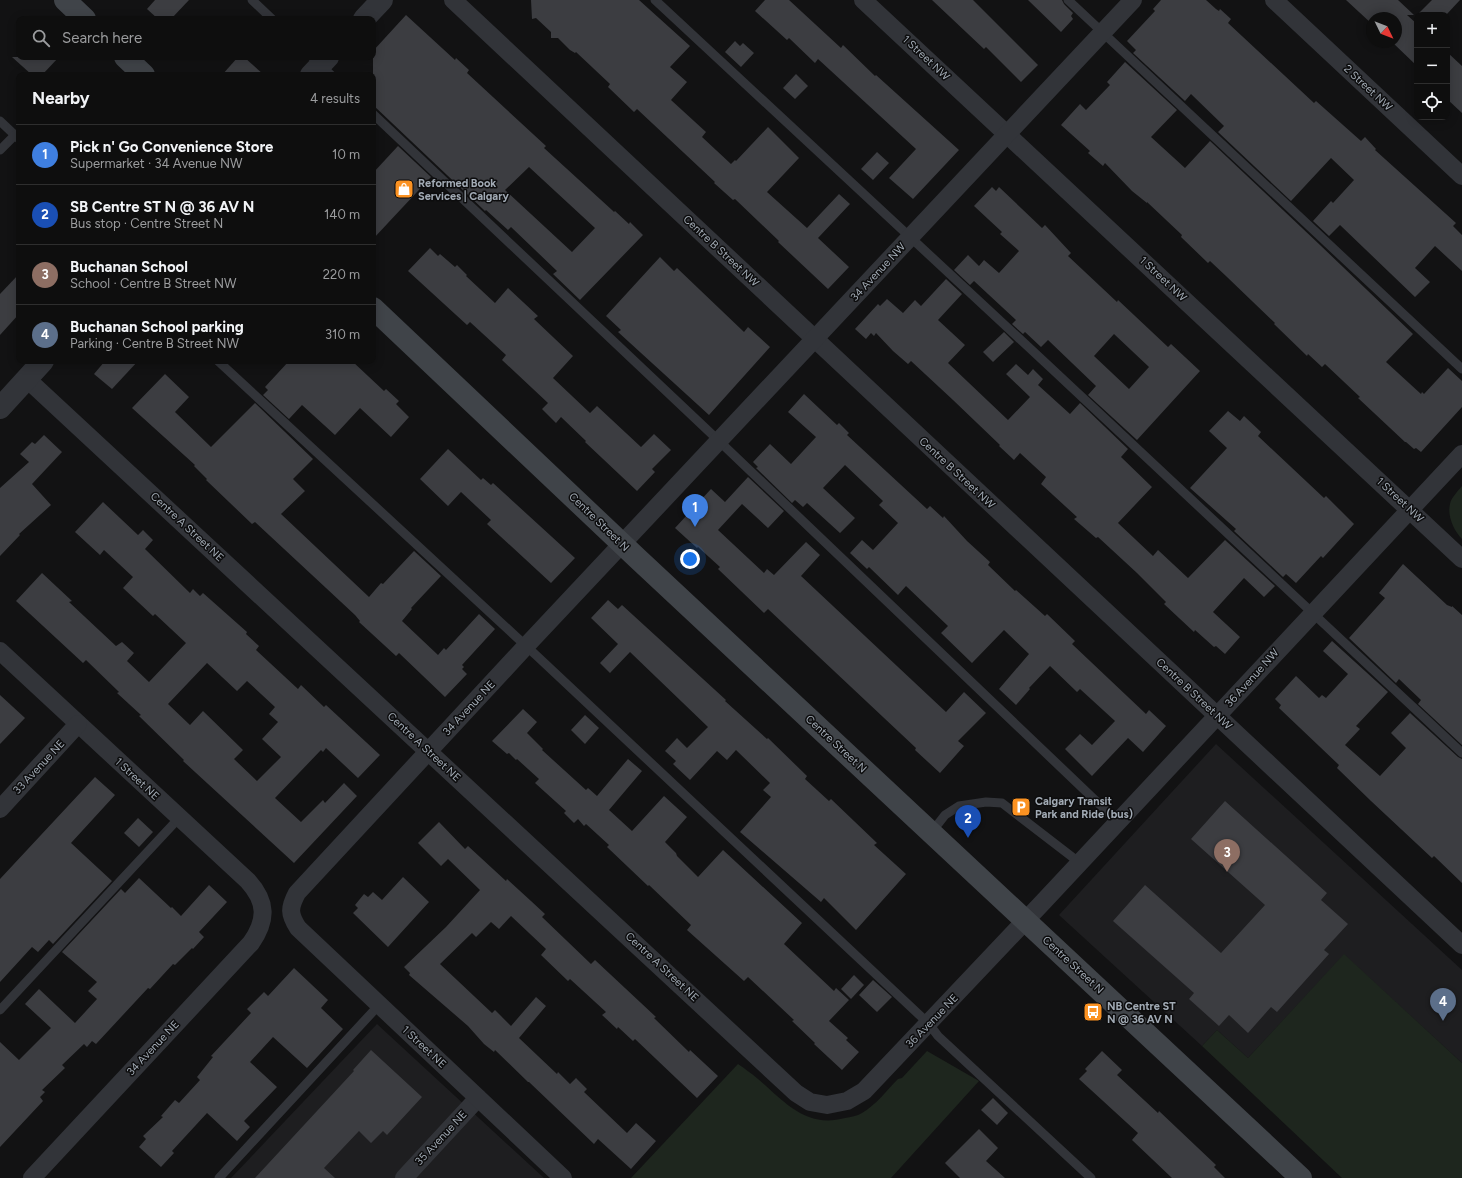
<!DOCTYPE html>
<html lang="en">
<head>
<meta charset="utf-8">
<style>
  body { margin:0; font-family:Figtree,sans-serif; background:#1c1c1c; color:#f1f3f6 }
  .controls { position:absolute; right:12px; top:12px; display:grid; overflow:hidden; border-radius:8px; box-shadow:0 2px 10px #0003 }
  .controls button { width:36px; height:36px; display:grid; place-items:center; padding:0; border:0; border-bottom:1px solid #2e2e2e; background:#0e0e0e; color:#f1f3f6; font:20px sans-serif }
  .compass { position:absolute; left:1366px; top:12px; width:36px; height:36px; border-radius:50%; background:#0e0e0e; box-shadow:0 2px 10px #0003; rotate:133deg }
  .you { position:absolute; left:690px; top:559px; width:14px; height:14px; margin:-10px; border:3px solid #fff; border-radius:50%; background:#1a73e8; box-shadow:0 0 0 6px #1a73e833 }
  .badge { display:grid; place-items:center; width:26px; height:26px; border-radius:50%; background:#1a73e8; color:#fff; font-size:13px; font-weight:700 }
  .pin { position:absolute; translate:-50% -33px; filter:drop-shadow(0 1px 2px #0008) }
  .pin::after { content:''; position:absolute; top:21px; width:14px; height:12px; background:inherit; clip-path:polygon(0 0,100% 0,50% 100%) }
  .list { margin:0; padding:0; list-style:none }
  h2 { display:flex; justify-content:space-between; align-items:center; height:52px; margin:0; padding:0 16px; font-size:17px }
  h2 small { font-size:13px; font-weight:400; color:#9b9c9e }
  .list li { display:grid; grid-template-columns:26px 1fr auto; gap:12px; align-items:center; box-sizing:border-box; height:60px; padding:0 16px; border-top:1px solid #2e2e2e }
  .list b { display:block; font-size:15px; white-space:nowrap }
  .list p { margin:0; font-size:13px; white-space:nowrap; color:#9b9c9e }
  .list em { font-size:13px; font-style:normal; color:#9b9c9e }
  .icon { flex:none; width:22px; height:22px; fill:none; stroke:currentColor; stroke-width:2; stroke-linecap:round; stroke-linejoin:round }
  .map { position:relative; flex:none; width:1462px; height:1178px; overflow:hidden }
  .search { position:absolute; background:#0e0e0e; box-shadow:0 2px 10px #0003; left:16px; top:16px; width:360px; height:44px; display:flex; align-items:center; gap:10px; box-sizing:border-box; padding:0 14px; border-radius:8px; color:#9b9c9e; font-size:15px }
  .panel { position:absolute; background:#0e0e0e; box-shadow:0 2px 10px #0003; left:16px; top:72px; width:360px; height:292px; border-radius:8px }
  .map>svg:first-child { display:block }
</style>
</head>
<body>
<div class="map">
<svg width="1462" height="1178" viewBox="0 0 1462 1178">
  <rect width="100%" height="100%" fill="#121213"/>
  <g fill="#1e1e20">
    <path d="M1216,744L1462,970V1063L1344,955L1248,1058L1217,1030L1202,1046L1059,915Z"/>
    <path d="M377,1024L544,1178H231Z"/>
  </g>
  <g fill="#1e261e">
    <path d="M1462,486V539C1454,531 1447,516 1450,504C1451,498 1458,491 1462,486Z"/>
    <path d="M1344,954L1462,1063V1178H1342L1202,1046L1217,1030L1248,1058Z"/>
    <path d="M927,1051L979,1081L891,1178H631L738,1064C745,1069 751,1073 758,1079C784,1101 806,1129 845,1118C851,1117 857,1116 862,1113C876,1105 887,1090 898,1079L902,1078Z"/>
  </g>
  <g fill="#3c3d41" fill-rule="evenodd">
    <path d="M155,0H189L171,19H158L147,9Z"/>
    <path d="M531,0H639L690,46L670,67L687,82L671,100L706,132L702,137L731,164L735,160L736,161L768,127L799,158L767,192L807,228L839,194L850,204L818,238L849,267L828,289L778,242L779,241L735,199L733,200L714,183L715,182L637,109L634,112L608,87L610,84L576,52L575,53L570,50L558,38H551V32L536,18L532,19Z"/>
    <path d="M765,0H789L841,48L843,45L875,76L876,75L959,150L913,199L889,178L916,149L818,59L815,63L789,38L787,40L755,11Z"/>
    <path d="M932,0H973L1038,65L1021,82L986,47L984,49Z"/>
    <path d="M1028,0H1062L1064,4L1073,13L1071,16L1073,19L1061,32Z"/>
    <path d="M1161,0H1206L1216,9L1219,11L1220,9L1231,19L1228,23L1314,103L1316,101L1361,141L1365,137L1376,149L1375,150L1456,223L1453,226L1462,235V271L1435,246L1415,268L1430,282L1415,297L1340,225L1329,236L1313,221L1331,201L1333,203L1354,180L1331,158L1291,201L1218,132L1224,126L1191,94L1185,101L1133,53L1136,50L1127,41L1155,11L1153,9Z"/>
    <path d="M1346,0H1398L1414,15H1407L1417,24V66L1392,42H1396V18H1372V24Z"/>
    <path d="M1432,0H1460L1446,15H1417Z"/>
    <path d="M406,15L455,60L456,58L469,70L467,73L546,146L544,148L612,210L614,212L615,211L629,224L630,222L643,235L580,300L553,274L557,271L511,227L508,230L486,210L485,211L373,105V51ZM529,167L595,228L572,252L505,190Z"/>
    <path d="M735,41L740,46L743,43L754,53L741,67L725,52Z"/>
    <path d="M1447,52L1462,66V113L1447,99Z"/>
    <path d="M12,57H59L42,75H32Z"/>
    <path d="M238,57H244L264,75H222Z"/>
    <path d="M1125,62L1177,110L1151,137L1185,168L1210,141L1320,245L1413,334L1386,362L1421,394L1422,392L1424,394L1448,368L1462,381V407L1421,452L1416,448L1414,449L1406,442H1405L1358,398L1360,397L1325,364L1322,367L1308,354L1307,356L1274,324L1275,323L1227,277L1210,261L1208,263L1181,237L1182,235L1147,202V203L1132,191L1105,163L1103,166L1088,153L1090,151L1061,125L1080,104L1086,110L1110,85L1107,82Z"/>
    <path d="M796,74L808,86L795,99L783,88Z"/>
    <path d="M398,146L431,177L373,239V173Z"/>
    <path d="M877,152L889,163L873,180L861,169Z"/>
    <path d="M992,187L996,191L999,187L1042,228L1045,225L1071,253L1068,256L1117,302L1118,300L1168,347L1171,344L1200,371L1137,440L1088,395L1096,386L1048,340L1041,347L1025,332L1023,334L1012,324L1016,320L974,281L970,285L954,270L968,255L979,266L984,260L999,273L1019,251L1000,234L1002,232L974,206ZM1114,334L1149,367L1129,389L1094,356Z"/>
    <path d="M430,248L438,256L440,254L455,267L457,265L467,275L466,276L495,303L508,288L538,316L534,319L573,356L553,378L590,413L597,406L641,447L654,434L671,450L652,469L655,472L637,491L585,442L586,441L561,417L556,423L542,409L548,403L502,360L506,355L470,322L467,325L408,271Z"/>
    <path d="M660,257L674,271L677,268L744,332L748,327L770,347L709,415L618,332L621,330L606,316Z"/>
    <path d="M19,274V314L0,335V294Z"/>
    <path d="M946,279L962,294L938,320L965,345L948,363L1008,420L1030,397L1006,374L1016,364L1028,375L1033,369L1043,379L1038,385L1070,414L1080,403L1128,449L1121,457L1152,487L1118,523L1153,556L1158,550L1188,578L1225,540L1275,586L1264,597L1244,578L1213,612L1240,637L1225,654L1216,646L1214,647L1195,630L1194,632L1164,604L1166,602L1137,573L1098,537L1096,538L1074,519L1077,517L1041,484L1046,477L1020,453L1014,460L999,446L1000,445L953,400L911,361L908,364L893,351L876,333L874,336L871,333L866,339L855,329L878,304L880,306L887,299L903,313L915,300L921,306Z"/>
    <path d="M1004,332L1014,342L993,362L983,352Z"/>
    <path d="M105,361H138L112,389L94,374Z"/>
    <path d="M289,361H352L384,391L386,389L399,401L396,404L409,417L391,437L360,408L335,435L302,405L289,419L263,395L268,390L265,387Z"/>
    <path d="M165,374L189,397L175,412L211,447L255,403L313,459L293,479L305,491L281,514L369,597L381,583L383,584L414,551L441,576L411,608L412,609L402,621L438,655L444,648L446,650L479,614L495,629L462,665L464,667L462,669L467,674L445,697L399,653L396,656L359,622L360,621L355,615L326,588L255,522L252,524L206,480L207,479L194,466L195,465L132,408Z"/>
    <path d="M804,394L837,425L839,423L849,433L847,435L927,509L930,506L943,518L944,516L967,541L990,562L988,565L1015,591L1016,590L1045,616L1047,614L1075,641L1072,644L1146,714L1149,710L1166,726L1143,752L1128,738L1092,776L1065,749L1080,734L1092,745L1115,721L1080,689L1077,692L1050,666L1029,688L1030,689L1016,705L999,689L1029,654L1004,630L972,663L941,633L948,626L906,586L898,595L869,567L867,569L850,553L862,540L873,550L898,523L879,505L883,501L845,465L823,488L855,518L840,533L807,503L803,507L795,500L792,503L756,468L758,467L753,462L770,444L791,464L816,437L788,412Z"/>
    <path d="M1228,411L1240,421L1244,416L1261,432L1258,436L1324,498L1326,496L1354,524L1323,558L1321,556L1296,583L1286,574L1283,577L1234,531L1236,529L1190,488L1227,448L1209,431Z"/>
    <path d="M44,435L62,452L32,484L51,505L19,534L20,535L0,556V488L29,462L20,454L32,442L35,444Z"/>
    <path d="M448,449L481,480L483,478L491,485L493,483L575,558L551,583L487,524L491,520L461,492L448,506L420,479Z"/>
    <path d="M748,477L784,511L768,528L742,504L718,530L764,573L767,569L774,575L806,542L820,555L801,576L946,712L964,692L986,713L958,741L964,746L940,773L915,750L916,748L768,609L764,613L718,569L720,567L698,547L697,548L675,528L711,489L725,502Z"/>
    <path d="M103,502L138,535L143,530L153,540L145,549L190,593L193,589L200,596L203,593L247,632L246,634L259,646L256,650L298,689L301,685L324,707L326,705L380,755L358,778L326,748L323,752L321,750L275,798L301,822L323,800L325,803L344,783L357,796L294,863L183,761L184,760L139,716L141,715L117,693L119,692L86,660L83,663L16,601L42,573L72,601L69,602L116,646L122,642L134,653L127,661L149,682L186,643L155,614L153,616L123,588L133,577L104,550L100,555L75,532ZM207,663L237,691L247,681L275,707L269,714L278,722L262,739L281,757L257,781L234,759L243,750L203,711L190,725L168,704Z"/>
    <path d="M1403,564L1447,605L1452,607V606L1462,615V745L1418,704L1421,700L1399,679L1396,683L1349,638L1385,598L1379,593Z"/>
    <path d="M608,600L618,609L622,605L726,700L725,701L767,739L768,738L807,776L805,779L829,801L831,799L877,843L874,845L906,874L856,930L824,898L821,902L740,832L771,797L763,790L770,783L736,750L727,760L717,751L690,780L673,764L676,761L665,751L677,738L687,748L708,727L630,652L610,673L600,663L618,644L591,618Z"/>
    <path d="M1332,641L1388,692L1356,726L1360,729L1345,745L1380,776L1406,748L1391,733L1410,713L1458,757L1462,759V883L1434,856L1432,858L1371,801L1337,768L1339,765L1279,708L1281,705L1275,699L1296,676L1319,698L1322,695L1326,698L1348,674L1323,651Z"/>
    <path d="M0,695L25,718L0,744Z"/>
    <path d="M523,709L537,722L527,733L543,749L542,750L586,790L588,788L597,796L628,759L642,771L609,810L632,831L664,796L687,817L665,842L676,853L677,856L698,877L723,850L802,923L784,944L834,991L836,988L849,1000L829,1021L848,1038L846,1040L859,1052L842,1070L814,1044L815,1043L792,1021L794,1020L748,977L744,981L687,930L691,925L649,885L648,886L607,847L609,845L586,824L584,826L578,819L574,823L564,813L566,811L535,783L539,779L517,759L516,760L509,753L507,754L492,741Z"/>
    <path d="M585,715L599,728L585,744L571,730Z"/>
    <path d="M95,777L115,795L71,843L112,881L53,944L49,940L38,952L32,947L0,982V879Z"/>
    <path d="M1225,801L1327,893L1321,900L1348,924L1324,950L1329,954L1277,1012L1271,1007L1248,1033L1229,1015L1219,1026L1189,999L1194,993L1113,921L1145,885L1221,953L1265,905L1191,839Z"/>
    <path d="M138,818L153,832L139,847L124,833Z"/>
    <path d="M439,822L465,849L468,846L506,881L507,879L531,901L545,914L542,917L591,964L595,960L656,1017L654,1018L689,1052L690,1050L718,1076L697,1098L635,1039L633,1041L618,1027L617,1029L602,1015L606,1012L570,979L568,981L541,955L546,949L511,916L499,929L491,922L476,937L472,933L440,964L492,1013L495,1010L511,1026L536,997L546,1006L519,1038L557,1074L558,1072L570,1084L576,1078L587,1089L584,1092L627,1133L636,1123L656,1141L631,1169L598,1139L594,1144L529,1082H528L495,1050L494,1052L484,1044L468,1026L409,975L410,973L404,967L446,927L480,890L448,859L441,866L418,843Z"/>
    <path d="M403,877L429,902L388,947L353,913L358,908L355,905L364,894L368,897L373,892L382,900Z"/>
    <path d="M139,878L171,908L172,907L181,916L209,885L227,902L199,932L204,937L193,949L192,948L175,965L173,964L150,989L148,988L96,1044L92,1041L87,1047L84,1044L62,1065L65,1068L42,1090L45,1092L40,1097L43,1101L0,1147V1042L19,1060L51,1028L25,1004L39,989L75,1023L97,999L88,991L97,982L62,952L121,889L125,893Z"/>
    <path d="M294,968L328,1000L321,1008L343,1029L307,1068L273,1037L250,1062L277,1087L244,1121L250,1127L237,1141L207,1113L172,1151L174,1153L161,1167L139,1147L146,1139L143,1136L163,1117L161,1116L175,1100L179,1103L200,1080L197,1077L213,1057L211,1056L251,1013L247,1009L264,992L268,996Z"/>
    <path d="M854,975L864,985L851,999L841,989Z"/>
    <path d="M873,980L892,997L877,1012L859,995Z"/>
    <path d="M371,1050L422,1097L387,1135L383,1131L371,1143L359,1131L324,1168L335,1178H255L354,1071L353,1070Z"/>
    <path d="M1102,1051L1122,1070L1117,1075L1158,1113L1159,1111L1216,1165L1214,1167L1225,1178H1172L1132,1140L1138,1133L1079,1079L1087,1071L1085,1069Z"/>
    <path d="M993,1098L1008,1113L997,1125L981,1110Z"/>
    <path d="M979,1129L998,1148L986,1161L1005,1178H960L945,1163Z"/>
  </g>
  <g fill="none" stroke-linecap="round" stroke-linejoin="round">
    <g stroke="#323439" stroke-width="9">
      <path d="M252,0L272,19"/>
      <path d="M655,0L1051,368L1462,753"/>
      <path d="M1068,0L1462,369"/>
      <path d="M312,57L331,75"/>
      <path d="M373,114L719,441L1118,822"/>
      <path d="M0,121L19,139"/>
      <path d="M0,150L15,135"/>
      <path d="M218,361L538,657L929,1024L938,1036L1091,1178"/>
      <path d="M931,833L945,815L959,806L986,802L1002,803L1080,863"/>
      <path d="M0,1010L179,818"/>
      <path d="M219,1178L379,1005"/>
    </g>
    <g stroke="#323439" stroke-width="18">
      <path d="M453,0L1462,945"/>
      <path d="M863,0L1462,559"/>
      <path d="M1274,0L1462,176"/>
      <path d="M27,379L796,1093L810,1102L827,1105L847,1101L864,1091L1044,901L1462,454"/>
      <path d="M0,651L248,881C267,902 267,920 251,943L32,1178"/>
      <path d="M0,809L78,724"/>
      <path d="M404,1178L478,1098"/>
      <path d="M563,1178L298,928C289,914 289,908 297,893L526,646L1133,0"/>
    </g>
    <g stroke="#323439" stroke-width="22">
      <path d="M364,19L382,0"/>
      <path d="M311,75L328,57"/>
      <path d="M0,408L43,361"/>
    </g>
    <g stroke="#404449" stroke-width="22">
      <path d="M65,0L85,19"/>
      <path d="M125,57L144,75"/>
      <path d="M373,308L637,558L1301,1178"/>
    </g>
  </g>
  <defs>
    <symbol id="shop-square" viewBox="-11 -11 22 22"><rect x="-9" y="-9" width="18" height="18" rx="4" fill="#fb9222" stroke="#0d0d0e"/><path d="M-5-2.5h2.3a2.7 3.5 0 0 1 5.4 0H5L5.5 6h-11ZM-1.5-2.5h3a1.5 2.3 0 0 0-3 0Z" fill="#fff"/></symbol>
    <symbol id="parking-square" viewBox="-11 -11 22 22"><rect x="-9" y="-9" width="18" height="18" rx="4" fill="#fb9222" stroke="#0d0d0e"/><path d="M-3.5-5.5H1a3.5 3.5 0 0 1 0 7H-1V5.5H-3.5ZM-1-3.4V-.6H.8a1.4 1.4 0 0 0 0-2.8Z" fill="#fff"/></symbol>
    <symbol id="bus-square" viewBox="-11 -11 22 22"><rect x="-9" y="-9" width="18" height="18" rx="4" fill="#fb9222" stroke="#0d0d0e"/><path d="M-5-6H5V4H4V6H2V4H-2V6H-4V4H-5ZM-3.5-4V0h7V-4ZM-3.5 1.2v1.5H-2V1.2ZM2 1.2v1.5H3.5V1.2Z" fill="#fff"/></symbol>
  </defs>
  <g fill-rule="evenodd">
    <use href="#shop-square" x="393" y="178" width="22" height="22"/>
    <use href="#parking-square" x="1010" y="796" width="22" height="22"/>
    <use href="#bus-square" x="1082" y="1001" width="22" height="22"/>
  </g>
  <g text-anchor="middle" dominant-baseline="central" stroke-width="3" stroke-linejoin="round" paint-order="stroke">
    <g font-size="11" fill="#a2abb5" stroke="#0d0d0e">
      <text transform="translate(926 58) rotate(43)">1 Street NW</text>
      <text transform="translate(1368 88) rotate(43)">2 Street NW</text>
      <text transform="translate(721 251) rotate(43)">Centre B Street NW</text>
      <text transform="translate(878 272) rotate(-47)">34 Avenue NW</text>
      <text transform="translate(1163 279) rotate(43)">1 Street NW</text>
      <text transform="translate(957 473) rotate(43)">Centre B Street NW</text>
      <text transform="translate(1400 500) rotate(43)">1 Street NW</text>
      <text transform="translate(599 522) rotate(44)">Centre Street N</text>
      <text transform="translate(187 527) rotate(43)">Centre A Street NE</text>
      <text transform="translate(1252 678) rotate(-48)">36 Avenue NW</text>
      <text transform="translate(1194 694) rotate(43)">Centre B Street NW</text>
      <text transform="translate(469 708) rotate(-47)">34 Avenue NE</text>
      <text transform="translate(836 744) rotate(43)">Centre Street N</text>
      <text transform="translate(424 747) rotate(43)">Centre A Street NE</text>
      <text transform="translate(39 767) rotate(-47)">33 Avenue NE</text>
      <text transform="translate(137 779) rotate(43)">1 Street NE</text>
      <text transform="translate(1073 965) rotate(43)">Centre Street N</text>
      <text transform="translate(662 967) rotate(43)">Centre A Street NE</text>
      <text transform="translate(932 1021) rotate(-46)">36 Avenue NE</text>
      <text transform="translate(424 1047) rotate(43)">1 Street NE</text>
      <text transform="translate(153 1048) rotate(-47)">34 Avenue NE</text>
      <text transform="translate(441 1138) rotate(-47)">35 Avenue NE</text>
    </g>
    <g font-size="11" font-weight="bold" fill="#a2abb5" stroke="#0d0d0e" text-anchor="start">
      <text x="418" y="183">Reformed Book<tspan x="418" dy="13">Services | Calgary</tspan></text>
      <text x="1035" y="801">Calgary Transit<tspan x="1035" dy="13">Park and Ride (bus)</tspan></text>
      <text x="1107" y="1006">NB Centre ST<tspan x="1107" dy="13">N @ 36 AV N</tspan></text>
    </g>
  </g>
</svg>
<div class="controls">
<button>+</button>
<button>−</button>
<button><svg class="icon" aria-label="locate" viewBox="0 0 24 24"><circle cx="12" cy="12" r="6"/><path d="M12 2v4M12 18v4M2 12h4M18 12h4"/></svg></button>
</div>
<svg class="compass" viewBox="-18 -18 36 36"><path d="M0-13l5 13h-10z" fill="#e53935"/><path d="M0 13l5-13h-10z" fill="#9b9c9e"/></svg>
<div class="you"></div>
<div class="pin badge" style="left:695px;top:527px;background:#3f7fe0">1</div>
<div class="pin badge" style="left:968px;top:838px;background:#1a4fb4">2</div>
<div class="pin badge" style="left:1227px;top:872px;background:#8d6e63">3</div>
<div class="pin badge" style="left:1443px;top:1021px;background:#5c6f8a">4</div>
<div class="search"><svg class="icon" aria-label="search" viewBox="0 0 24 24"><circle cx="10" cy="10" r="6"/><path d="M15 15l6 6"/></svg>Search here</div>
<section class="panel">
<h2>Nearby<small>4 results</small></h2>
<ul class="list">
<li><span class="badge" style="background:#3f7fe0">1</span><div><b>Pick n' Go Convenience Store</b><p>Supermarket · 34 Avenue NW</p></div><em>10 m</em></li>
<li><span class="badge" style="background:#1a4fb4">2</span><div><b>SB Centre ST N @ 36 AV N</b><p>Bus stop · Centre Street N</p></div><em>140 m</em></li>
<li><span class="badge" style="background:#8d6e63">3</span><div><b>Buchanan School</b><p>School · Centre B Street NW</p></div><em>220 m</em></li>
<li><span class="badge" style="background:#5c6f8a">4</span><div><b>Buchanan School parking</b><p>Parking · Centre B Street NW</p></div><em>310 m</em></li>
</ul>
</section>
</div>
</body>
</html>
